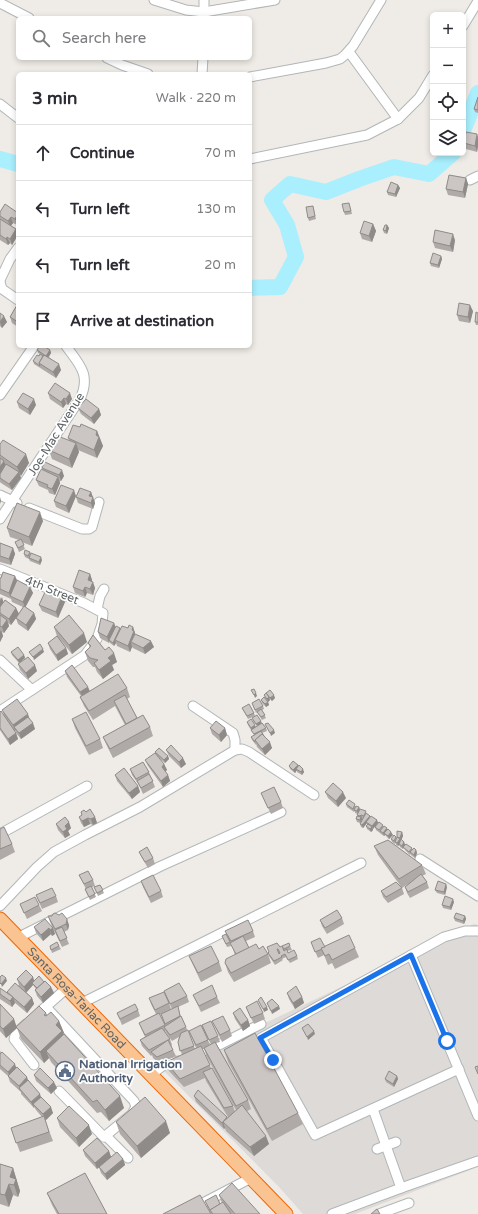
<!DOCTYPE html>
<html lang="en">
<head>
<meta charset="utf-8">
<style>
  body { margin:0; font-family:"Varela Round",sans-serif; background:#f7f7f7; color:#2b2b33 }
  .controls { position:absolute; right:12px; top:12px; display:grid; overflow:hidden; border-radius:6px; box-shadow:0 2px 6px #0003 }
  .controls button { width:36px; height:36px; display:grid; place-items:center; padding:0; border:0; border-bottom:1px solid #e1e1e2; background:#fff; color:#2b2b33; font:20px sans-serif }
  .stop { position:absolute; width:12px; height:12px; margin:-9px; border:3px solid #1a73e8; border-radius:50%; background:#fff }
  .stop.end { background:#1a73e8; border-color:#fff; box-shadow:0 1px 4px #0008 }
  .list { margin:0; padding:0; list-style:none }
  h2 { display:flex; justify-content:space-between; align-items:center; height:52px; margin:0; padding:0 16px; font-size:17px }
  h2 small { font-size:13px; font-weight:400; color:#7c7c81 }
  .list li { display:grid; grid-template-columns:26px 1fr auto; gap:12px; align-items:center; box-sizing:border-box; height:56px; padding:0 16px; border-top:1px solid #e1e1e2 }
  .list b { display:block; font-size:15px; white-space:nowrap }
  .list em { font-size:13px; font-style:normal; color:#7c7c81 }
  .icon { flex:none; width:22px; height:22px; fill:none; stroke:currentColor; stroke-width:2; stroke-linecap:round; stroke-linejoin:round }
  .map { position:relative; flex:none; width:478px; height:1214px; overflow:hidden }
  .search { position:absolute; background:#fff; box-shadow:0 2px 6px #0003; left:16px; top:16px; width:236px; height:44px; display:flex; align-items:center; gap:10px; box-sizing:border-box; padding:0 14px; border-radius:6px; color:#7c7c81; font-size:15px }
  .panel { position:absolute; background:#fff; box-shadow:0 2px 6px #0003; left:16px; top:72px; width:236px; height:276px; border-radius:6px }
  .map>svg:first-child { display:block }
</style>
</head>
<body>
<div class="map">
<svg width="478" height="1214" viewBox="0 0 478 1214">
  <rect width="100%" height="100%" fill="#efebe6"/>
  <path fill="#dedad8" d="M474,924L478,925V1167L355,1214H303L279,1187L164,1071Z"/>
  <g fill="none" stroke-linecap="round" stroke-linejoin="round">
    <g stroke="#a9effd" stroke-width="16">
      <path d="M463,131L478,93"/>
      <path d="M0,159L18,164"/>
      <path d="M250,288L280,287L296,257L287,225L272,200L290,184L326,192L359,179L394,167L429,174L453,153"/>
    </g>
    <defs>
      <g id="minor">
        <path d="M154,0L186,10L204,12L275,0"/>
        <path d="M0,3L29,18"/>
        <path d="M204,17V0"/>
        <path d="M463,26L478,1"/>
        <path d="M349,52L398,119"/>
        <path d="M107,58L122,65L148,74"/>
        <path d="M202,74L203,58"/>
        <path d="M250,77L326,63L340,59L345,55L353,46L381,0"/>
        <path d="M0,104L18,118"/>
        <path d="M250,159L367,135L398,119L419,98L433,75"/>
        <path d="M470,180L478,176"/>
        <path d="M0,280L10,259L18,248"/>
        <path d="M0,282L2,289L18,300"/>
        <path d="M0,395L34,346"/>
        <path d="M0,495L17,503"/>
        <path d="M29,508L82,529H89L92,527L99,502"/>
        <path d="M0,519L80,399C91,375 80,365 66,346"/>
        <path d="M0,569L84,603L103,613L102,624L97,639L85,655L0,711"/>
        <path d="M97,609L100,596L104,589"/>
        <path d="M0,660L32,690"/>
        <path d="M193,706L233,733L235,740V750"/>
        <path d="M0,834L87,786"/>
        <path d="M420,859L478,896"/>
        <path d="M0,906L37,867L54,852L85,835L140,807L235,750L242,749L249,752L314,795"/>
        <path d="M17,938L161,866L281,812"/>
        <path d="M411,955L478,1116"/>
        <path d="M82,1003L361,863"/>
        <path d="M46,1007L134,1101L136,1107L132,1114L104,1137L59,1091"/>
        <path d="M42,1010L67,988"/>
        <path d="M26,1024L16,1033L14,1039L34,1065"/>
        <path d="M192,1056L221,1044L261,1024"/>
        <path d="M459,1069L315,1135L261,1038L444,937L465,931H478"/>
        <path d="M151,1075L164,1065L178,1061"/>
        <path d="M373,1109L401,1188"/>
        <path d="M106,1136L128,1158"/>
        <path d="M377,1149L396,1142"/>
        <path d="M205,1202L251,1178"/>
        <path d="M332,1214L401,1188L478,1161"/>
        <path d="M379,1214L409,1203"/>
      </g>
      <g id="highway">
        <path id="s1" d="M0,919L286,1214"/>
      </g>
    </defs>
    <use href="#minor" stroke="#b1b6b8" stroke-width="11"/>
    <use href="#highway" stroke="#ef6706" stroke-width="15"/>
    <use href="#minor" stroke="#fff" stroke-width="9"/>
    <use href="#highway" stroke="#fac492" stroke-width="13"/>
  </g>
  <g fill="#afaaa8" fill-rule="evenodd">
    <path d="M478,97V113L475,112L474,109Z"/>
    <path d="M478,137V146L477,152L466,149L464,143Z"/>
    <path d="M466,178L468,184L465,198L448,195L446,189Z"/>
    <path d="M398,185L400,188L396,197L388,195L387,192Z"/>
    <path d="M349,203L352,214L345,215L344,212Z"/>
    <path d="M313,206L316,219L309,221L308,218Z"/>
    <path d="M0,212L18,214V224L17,225L13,223L11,226L16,229L18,235L12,245L10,243L8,245L0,240Z"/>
    <path d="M373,224L376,231L372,242L362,239L360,233Z"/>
    <path d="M387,225L389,228L387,234L384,233L383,230Z"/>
    <path d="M455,240L453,252L435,248L433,242Z"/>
    <path d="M441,256L442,259L439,268L431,266L430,263Z"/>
    <path d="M18,306V327L12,323L10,317Z"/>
    <path d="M473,311L470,323L459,321L457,315Z"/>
    <path d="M0,313L7,322L2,328L0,326Z"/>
    <path d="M478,313V325H476L475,322Z"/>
    <path d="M37,350H50L51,353L49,357L61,370L56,378L34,364L33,361L39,356L40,354L38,353Z"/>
    <path d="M48,393L72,399L68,405L66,404L63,408L50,399Z"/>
    <path d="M17,402L36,405L30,415L19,408Z"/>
    <path d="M78,408L99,409L101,415L94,424L81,414Z"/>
    <path d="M80,427L97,431L103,446L97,458L78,450L79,452L72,468L52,459L49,450L69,440L68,438Z"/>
    <path d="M0,444L29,463L20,476L21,478L12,490L1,483L0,482Z"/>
    <path d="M42,468L64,476L61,481H60V483L55,495L49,493L48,490L39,486L36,480L43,470Z"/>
    <path d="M91,492L95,503L93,509L78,503L76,497Z"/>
    <path d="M76,496L69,513L56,507L54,501Z"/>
    <path d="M43,521L32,546L22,542L25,549L19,552L15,542L19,540L10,537L7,528Z"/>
    <path d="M0,543L13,548L15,554L11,565L0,562Z"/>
    <path d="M30,552L31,554L42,560L40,565L30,561L29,559L25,557L24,554Z"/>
    <path d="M90,574L92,580V582L95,588L93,595L87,593L85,597L75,593L73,587Z"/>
    <path d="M0,578L17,581L30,587L33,593L25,607L34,613L36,619L28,631L18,624L16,618L23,607L12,602L11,599L0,594Z"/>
    <path d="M0,597L3,602L16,608L19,614L11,625L8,623L9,626L4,633L2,632L3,636L0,642Z"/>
    <path d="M65,602L58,618L42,611L39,605Z"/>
    <path d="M114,623L116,628H128L133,627L135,633V634L154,647L145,654L133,648L132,647L130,652L117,646L116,643L114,646L110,643L109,642V643L100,638L98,632Z"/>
    <path d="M54,627L87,642L72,654L59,638L66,648L68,654L58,661L50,649L48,643L57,636Z"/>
    <path d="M88,643L105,650L117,662L112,665L114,670L103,679L97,672L95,667H93L88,661L85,652L90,648Z"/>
    <path d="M11,652L24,655L25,658L19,663L12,655Z"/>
    <path d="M18,664L37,671L28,679L20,670Z"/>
    <path d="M65,671L88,687L90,691L127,688L130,697L127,699L137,718L150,727L153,736L113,758L107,746L103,737L125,725L115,706L93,720L84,706L80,697L81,696L67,677Z"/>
    <path d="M266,693L275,698L272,701L268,697L270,700L268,702L269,705L266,707L262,703L261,700L265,698L264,695Z"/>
    <path d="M252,703L263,706L264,709L262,710L266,718L262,720L257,712L256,713Z"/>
    <path d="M242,708L254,713L255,716L248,719Z"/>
    <path d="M2,710L29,718L35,729L21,739L16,733V730L15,731L18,739L10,745L0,730V712L4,715Z"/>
    <path d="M252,718L262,723L266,728L267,731L262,733L272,748L265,755L257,747L256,744V745L252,740L251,737L254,735L248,725L247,722L256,727L257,726L253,721Z"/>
    <path d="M72,719L100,739L103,748L89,755L75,728Z"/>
    <path d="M210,728H225L227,735L221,742L212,734Z"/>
    <path d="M166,750L186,764L181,768L169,756Z"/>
    <path d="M155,752L168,756L169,759L165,763L157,756L164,764L167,770L165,771L168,775L170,781L163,787L148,766L145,760L156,754Z"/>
    <path d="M298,765L304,772L302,775L297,772V770L295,773L290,769L289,766Z"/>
    <path d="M130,769L149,772L155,787L143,794L139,785L132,775Z"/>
    <path d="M115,775L138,786L140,792L132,799L117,781Z"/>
    <path d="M325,792L346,798L338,807L328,798Z"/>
    <path d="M261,793L281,802L283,808L271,814Z"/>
    <path d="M346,804L359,807L360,809L370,816V817L377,820L378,823L373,829V830L371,832L367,829L366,826L367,825V823L363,828L361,827L360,823L357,822L356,819L358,816V814L355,813V811L354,812L347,807Z"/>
    <path d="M81,812H86L95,817L97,823L93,825L90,824L84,827L81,823L79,817L82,815Z"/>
    <path d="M56,824L71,828L68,831L70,835L65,838L58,830Z"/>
    <path d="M383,826L393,835L389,839L385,835L384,836L381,834L380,833L376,830L375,827Z"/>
    <path d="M0,829L12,844L15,852L0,860Z"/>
    <path d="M402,832L403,836L401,840L404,842L405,845L412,849L416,850L417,853L415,858L411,855V854L410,855L405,850L404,848L403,849L400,847L399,845L398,846L396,845V843L395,844L392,842L391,839L396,837V838H397V837Z"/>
    <path d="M374,846L422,865L426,874L422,876L427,882L429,888L410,898L407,893L405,887L408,884L402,888L378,855Z"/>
    <path d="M139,852L153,858L155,864L148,868L142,858Z"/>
    <path d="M79,875L93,880L95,886L92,887L96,897L90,900L86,892L85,889H86Z"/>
    <path d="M141,881L161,891L163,897L151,903L143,887Z"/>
    <path d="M100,885L104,893L98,896L94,887Z"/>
    <path d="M447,887L445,895L437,893L435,890Z"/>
    <path d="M402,888L404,894L388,903L383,897L381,891Z"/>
    <path d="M36,895L56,896L58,902L42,909Z"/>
    <path d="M454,902L451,910L443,908L442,905Z"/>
    <path d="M20,904L39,905L42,911L27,919Z"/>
    <path d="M48,916H52L69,925L68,930L64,932L69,944L62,947L50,922Z"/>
    <path d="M465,916L466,919L464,924L455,921L454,918Z"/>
    <path d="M342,918L344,924L327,934L322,926L320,920Z"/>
    <path d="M34,927L53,928L55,934L52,936L51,934L43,941L36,933Z"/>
    <path d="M225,931H253L255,937L246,941L249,948L259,949L268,954L271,963L234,982L228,972L225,963L235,955L233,949Z"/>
    <path d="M226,934L231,946L227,947L222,936Z"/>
    <path d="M311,942L325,947L355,948L359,957L335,969L332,963L328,965L324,955L318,958Z"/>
    <path d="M277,943L280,947L284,951L282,946H290L292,950L287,951L288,953L297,956L298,959L290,963L286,957L282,959L283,960L275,965L269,956L268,953L269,952Z"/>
    <path d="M50,946H59L61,949L52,953Z"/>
    <path d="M189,956L219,962L222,971L201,982L193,965Z"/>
    <path d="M33,977L34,981L44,982L51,987L54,993L43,1003L37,996L35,990L36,989L33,985L26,992L32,998L34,1004L27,1013L14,1002L15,1003L12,1007L0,999V988L8,994L7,992L19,985L17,979Z"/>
    <path d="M164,991L187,996L189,1002L178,1007L181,1017L186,1027L195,1049L196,1048L189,1031L208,1040L210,1045L211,1044L204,1031L202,1025L218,1036L220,1042L216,1043L248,1100L251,1109L247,1111L269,1144L254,1156L226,1131L225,1128L224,1129L196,1102L194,1096L227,1118L229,1116L228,1117L206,1081L205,1078L184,1087L169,1071L166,1062L182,1055L178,1042L179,1037L172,1041L165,1031V1032L170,1039L172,1045L171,1046L176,1056L159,1063L153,1058L152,1055L151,1056L142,1046L140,1040L145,1037L139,1023L156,1014L151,1004L149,998L169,1003L171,1009L159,1015L165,1026L161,1014L172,1009ZM202,1049H204L207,1057L236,1110L235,1112L233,1106L211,1068Z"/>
    <path d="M287,993L302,997L304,1003L295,1009L289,999Z"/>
    <path d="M193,995L217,997L220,1003L201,1012Z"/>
    <path d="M0,1004L14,1019L16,1027L46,1013L47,1015L59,1021L64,1033L63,1034V1035L124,1108L109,1121L101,1112L97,1113L51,1062L49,1058L44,1063L21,1039L17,1028L6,1038L0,1031Z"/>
    <path d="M246,1007L263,1013L265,1019L254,1024Z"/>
    <path d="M138,1010L140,1016L122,1025L117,1013Z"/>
    <path d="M233,1013L248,1020L250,1026L243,1031L235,1019Z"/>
    <path d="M212,1021L230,1030L232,1036L222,1042L215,1027Z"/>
    <path d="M0,1050L1,1053L28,1080L53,1113L46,1120H45L53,1141L20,1152L11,1128L42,1117L36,1110L34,1107V1108L21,1094V1092L10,1082L8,1076L0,1069Z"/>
    <path d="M224,1050L298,1113L303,1124L272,1141L228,1062Z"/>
    <path d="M34,1075L57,1088L51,1094L36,1081Z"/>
    <path d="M397,1076L398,1079L394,1087L386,1082L385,1079Z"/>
    <path d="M57,1118L92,1134L79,1147L60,1127Z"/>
    <path d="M116,1122L170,1133L141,1158L120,1134Z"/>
    <path d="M83,1150L109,1151L111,1157L123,1159L125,1165L107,1180L101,1173L99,1167L97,1169L85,1156Z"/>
    <path d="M0,1164L13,1168L20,1191L18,1197L13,1195L9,1207L0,1204Z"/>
    <path d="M47,1193L107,1214H57L52,1205Z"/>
    <path d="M219,1195L260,1214H211L208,1207L205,1201L220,1204L222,1203Z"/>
  </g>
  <g fill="#8e8b88">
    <path d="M477,134L478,137V146L477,152L475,146Z"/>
    <path d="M466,178L468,184L465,198L463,192Z"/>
    <path d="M398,185L400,188L396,197L395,194Z"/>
    <path d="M18,214V224L17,225L15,219Z"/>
    <path d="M11,217L13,223L10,227L8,221Z"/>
    <path d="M373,224L376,231L372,242L369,236Z"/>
    <path d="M387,225L389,228L387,234L386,231Z"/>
    <path d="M16,229L18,235L12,245L10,239Z"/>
    <path d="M453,234L455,240L453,252L450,246Z"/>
    <path d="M7,237L10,243L8,245L6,239Z"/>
    <path d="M441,256L442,259L439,268L438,265Z"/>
    <path d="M470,305L473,311L470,323L468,317Z"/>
    <path d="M4,316L7,322L2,328L0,322Z"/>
    <path d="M50,350L51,353L47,359L46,356Z"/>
    <path d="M59,364L61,370L56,378L53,372Z"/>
    <path d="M70,393L72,399L68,405L66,399Z"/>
    <path d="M64,398L66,404L63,408L61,402Z"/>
    <path d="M34,399L36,405L30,415L28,409Z"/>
    <path d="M99,409L101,415L94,424L91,418Z"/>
    <path d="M97,431L103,446L97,458L94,450L96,435Z"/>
    <path d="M76,443L79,452L72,468L69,459Z"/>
    <path d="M26,454L29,463L21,476L17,467Z"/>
    <path d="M4,461L7,470L0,478V467Z"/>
    <path d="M62,470L64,476L61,481L59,475Z"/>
    <path d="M19,472L21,478L12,490L9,484Z"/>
    <path d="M58,477L60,483L55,495L52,489Z"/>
    <path d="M74,490L76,496L69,513L66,506Z"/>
    <path d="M91,492L95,503L93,509L91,503L89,496Z"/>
    <path d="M0,497L1,501L0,504Z"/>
    <path d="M40,512L43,521L32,546L29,537Z"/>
    <path d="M13,548L15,554L11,565L9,559Z"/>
    <path d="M41,557L42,560L40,565L39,562Z"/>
    <path d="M90,574L92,580L90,586L88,580Z"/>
    <path d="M15,576L18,582L10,596L9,593Z"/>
    <path d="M93,582L95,588L93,595L90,589Z"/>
    <path d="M30,587L33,593L25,608L23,602Z"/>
    <path d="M85,587L87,593L85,597L83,591Z"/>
    <path d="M62,596L65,602L58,618L56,612Z"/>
    <path d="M2,597L4,604L0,612V601Z"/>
    <path d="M16,608L19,614L11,625L9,619Z"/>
    <path d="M34,613L36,619L28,631L26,625Z"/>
    <path d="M7,620L9,626L4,633L2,627Z"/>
    <path d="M114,623L116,629L109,640V643L107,637Z"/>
    <path d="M133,627L135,633L131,642L132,647L130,652L128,646Z"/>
    <path d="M121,629L115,640L116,643L114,646L113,643Z"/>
    <path d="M1,630L3,636L0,642V632Z"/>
    <path d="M84,633L87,642L72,654L69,645Z"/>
    <path d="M151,641L154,647L145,654L143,648Z"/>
    <path d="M66,648L68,654L58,661L56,655Z"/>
    <path d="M43,649L44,652L34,660L33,657Z"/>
    <path d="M114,653L117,662L112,665L114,670L103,679L99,670L108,658Z"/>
    <path d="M24,655L25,658L19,663L18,660Z"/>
    <path d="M35,665L37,671L28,679L26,673Z"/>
    <path d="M88,687L90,693L83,698L80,692Z"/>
    <path d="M256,693L257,696L255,698L254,695Z"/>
    <path d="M274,695L275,698L272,701L270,698Z"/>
    <path d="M269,697L270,700L268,702L267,699Z"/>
    <path d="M268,702L269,705L266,707L265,704Z"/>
    <path d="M28,714L30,720L14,727L16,730L15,731L13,725Z"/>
    <path d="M261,721L262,724L258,727L256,724Z"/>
    <path d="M33,723L35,729L21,739L19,733Z"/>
    <path d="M255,725L256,728L252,731L251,728Z"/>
    <path d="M225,728L227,735L221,742L219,735Z"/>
    <path d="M274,730L275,733L271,736L270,733Z"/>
    <path d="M16,733L18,739L10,745L8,739Z"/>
    <path d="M270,742L272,748L265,755L262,749Z"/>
    <path d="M168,756L169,759L165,763L164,760Z"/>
    <path d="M183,758L186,764L181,768L179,762Z"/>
    <path d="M164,764L167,770L164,773L162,767Z"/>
    <path d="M298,765L299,768L296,769L297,770L295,773L293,770Z"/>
    <path d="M303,769L304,772L302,775L301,772Z"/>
    <path d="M168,775L170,781L163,787L161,781Z"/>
    <path d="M138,786L140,792L132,799L129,793Z"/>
    <path d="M343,792L346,798L338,807L336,801Z"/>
    <path d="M359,807L360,810L358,814L357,811Z"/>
    <path d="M361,815L362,818L361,823L360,820Z"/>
    <path d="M370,816L371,819L366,822L367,823L363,828L362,825Z"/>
    <path d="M95,817L97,823L93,825L91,819Z"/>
    <path d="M88,818L90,824L84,827L82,821Z"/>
    <path d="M377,820L378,823L373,829L372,826Z"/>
    <path d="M69,822L71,828L68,831L70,835L65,838L63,832L65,826Z"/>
    <path d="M372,827L373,830L371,832L370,829Z"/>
    <path d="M387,828L388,831L384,833L385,835L384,836L383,833Z"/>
    <path d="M391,832L393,835L389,839L388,836Z"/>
    <path d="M402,832L403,836L401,841L400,838Z"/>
    <path d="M400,839L401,842L399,844V845L398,846L397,843Z"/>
    <path d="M404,842L405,845L403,849L402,846Z"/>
    <path d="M416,850L417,853L415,858L414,855Z"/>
    <path d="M446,884L447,887L445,895L444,892Z"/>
    <path d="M453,899L454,902L451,910L450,907Z"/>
    <path d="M465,916L466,919L464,924L463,921Z"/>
    <path d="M67,919L69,925L68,930L66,924Z"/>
    <path d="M49,928L51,934L43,941L41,935Z"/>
    <path d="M53,928L55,934L52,936L50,930Z"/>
    <path d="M33,977L35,983H32L33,985L26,993L24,987Z"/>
    <path d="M6,978L7,981L2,987L1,984Z"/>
    <path d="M51,987L54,993L43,1003L41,997Z"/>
    <path d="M13,997L15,1003L12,1007L10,1001Z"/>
    <path d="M302,997L304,1003L295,1009L293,1003Z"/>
    <path d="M32,998L34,1004L27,1013L24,1007Z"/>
    <path d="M279,1006L280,1009L272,1014L271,1011Z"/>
    <path d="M267,1007L268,1010L264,1012L263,1009Z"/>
    <path d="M14,1019L17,1028L6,1038L3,1029Z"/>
    <path d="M248,1020L250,1026L243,1031L241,1025Z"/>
    <path d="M59,1021L64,1033L63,1034L66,1042L46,1051L49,1058L44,1063L40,1052L56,1025Z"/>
    <path d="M314,1031L315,1034L308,1040L307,1037Z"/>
    <path d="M15,1064L17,1070L10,1078L8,1072Z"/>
    <path d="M397,1076L398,1079L394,1087L393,1084Z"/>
    <path d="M27,1077L29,1083L19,1088L21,1092L19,1086Z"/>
    <path d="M54,1082L57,1088L51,1094L48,1088Z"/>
    <path d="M40,1094L42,1100L33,1104L34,1107V1108L31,1102Z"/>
    <path d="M120,1096L124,1108L109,1121L105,1110Z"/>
    <path d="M51,1107L53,1113L46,1120L43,1114Z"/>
    <path d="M227,1117L229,1123L223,1122L225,1128L224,1129L222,1123Z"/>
    <path d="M166,1121L170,1133L141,1158L137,1146Z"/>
    <path d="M89,1125L92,1134L79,1147L76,1138Z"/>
    <path d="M266,1136L269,1144L254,1156L250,1147Z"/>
    <path d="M109,1151L111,1157L97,1169L95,1163Z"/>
    <path d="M123,1159L125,1165L107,1180L105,1174Z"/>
    <path d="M13,1168L20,1191L18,1197L14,1185L10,1177Z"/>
    <path d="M9,1184L13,1195L9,1207L5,1195Z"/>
  </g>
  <g fill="#cbc6c3" stroke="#8e8b88" fill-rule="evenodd">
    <path d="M478,97V110L474,109Z"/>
    <path d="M466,132L477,134L475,146L464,143Z"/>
    <path d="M449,175L466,178L463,192L446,189Z"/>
    <path d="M391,182L398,185L395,194L387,192Z"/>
    <path d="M349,203L351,211L344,212L342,204Z"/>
    <path d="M5,204L18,213V214L15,219L11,217L8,221L0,216V212Z"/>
    <path d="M313,206L315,216L308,218L306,207Z"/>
    <path d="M0,219L16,229L10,239L7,237L6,239L0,235Z"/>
    <path d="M364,221L373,224L369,236L360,233Z"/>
    <path d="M385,225H387L386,231L383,230Z"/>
    <path d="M435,230L453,234L450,246L433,242Z"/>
    <path d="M433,253L441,256L438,265L430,263Z"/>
    <path d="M459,303L470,305L468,317L457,315Z"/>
    <path d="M17,305L18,306V322L10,317Z"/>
    <path d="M476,312L478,313V322H475Z"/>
    <path d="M0,313L4,316L0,322Z"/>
    <path d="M40,346H44L50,350L46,356L37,350Z"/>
    <path d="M40,354L43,356L39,363L40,366L33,361L37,355L39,356Z"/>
    <path d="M44,355L59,364L53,372L39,363Z"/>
    <path d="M55,383L70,393L66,399L64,398L61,402L48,393Z"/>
    <path d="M23,393L34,399L28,409L17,402Z"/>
    <path d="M86,399L99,409L91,418L78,408Z"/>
    <path d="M81,424L97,431L96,435L99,437L94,450L68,438L73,425L80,427Z"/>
    <path d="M55,435L76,443L69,459L49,450Z"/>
    <path d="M3,440L26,454L17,467L0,455V444Z"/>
    <path d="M0,458L4,461L0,467Z"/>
    <path d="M45,462L62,470L59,475L42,468Z"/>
    <path d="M6,464L19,472L9,484L0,478V474Z"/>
    <path d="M41,469L58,477L52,489L47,487L48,485L36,480Z"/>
    <path d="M61,485L74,490L66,506L54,501Z"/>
    <path d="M80,488L91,492L89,496L93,497L91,503L76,497Z"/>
    <path d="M17,503L40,512L29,537L7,528Z"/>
    <path d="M21,539L24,545L18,548L15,542Z"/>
    <path d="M0,543L13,548L9,559L0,556Z"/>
    <path d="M25,550L30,552L28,556L24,554Z"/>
    <path d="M31,553L41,557L39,562L29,558Z"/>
    <path d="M79,570L90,574L88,580L93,582L90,589L85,587L83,591L73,587Z"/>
    <path d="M3,572L15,576L9,593L0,589V578H1Z"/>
    <path d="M17,580L30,587L23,602L10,596Z"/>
    <path d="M46,590L62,596L56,612L39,605Z"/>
    <path d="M5,600L16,608L9,619L0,613V607Z"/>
    <path d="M24,606L34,613L26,625L16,618Z"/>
    <path d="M0,615L7,620L2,627L0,626Z"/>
    <path d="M69,615L84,633L69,645L54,627Z"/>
    <path d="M101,618L114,623L107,637L98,632Z"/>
    <path d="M129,625L133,627L132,630L134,631L128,646L115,640L122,626L128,628Z"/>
    <path d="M116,626L120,628L113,643L109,640Z"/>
    <path d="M135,634L151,641L143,648L131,642Z"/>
    <path d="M93,635L105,650L109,647L114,653L108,658L111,661L99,670L94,663L98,660L90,658L85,652L91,646L88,643Z"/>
    <path d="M57,636L66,648L56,655L48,643Z"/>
    <path d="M40,644L43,649L33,657L29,652Z"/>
    <path d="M18,647L24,655L18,660L11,652Z"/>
    <path d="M28,657L35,665L26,673L18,664Z"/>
    <path d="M72,665L88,687L80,692L65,671Z"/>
    <path d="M118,674L127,688L89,711L80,697Z"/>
    <path d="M254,689L256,693L254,695L251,690Z"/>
    <path d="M270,690L274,695L270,698L266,693Z"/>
    <path d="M266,693L269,697L267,699L264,695Z"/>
    <path d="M125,695L137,718L126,724L114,701Z"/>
    <path d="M264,697L268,702L265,704L261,700Z"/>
    <path d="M17,699L28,714L13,725L2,710Z"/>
    <path d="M259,699L263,706L255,710L252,703Z"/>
    <path d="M249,704L254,713L247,716L242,708Z"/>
    <path d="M261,709L265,715L261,717L257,712Z"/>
    <path d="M1,711L16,733L8,739L0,728V712Z"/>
    <path d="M86,712L100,739L86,746L72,719Z"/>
    <path d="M143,715L150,727L110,749L103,737Z"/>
    <path d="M257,715L261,721L256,724L252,718Z"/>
    <path d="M28,717L33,723L19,733L14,727Z"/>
    <path d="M251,719L255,725L251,728L247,722Z"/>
    <path d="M216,721L225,728L219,735L210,728Z"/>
    <path d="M262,723L266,728L254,734L251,730Z"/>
    <path d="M268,723L274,730L270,733L265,724Z"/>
    <path d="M261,731L264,736L262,734L255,740V742L251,737Z"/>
    <path d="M262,734L270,742L262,749L255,740Z"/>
    <path d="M171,745L183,758L179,762L166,750Z"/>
    <path d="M159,748L168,756L164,760L155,752Z"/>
    <path d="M155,753L164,764L162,767L168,775L161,781L145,760Z"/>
    <path d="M293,761L298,765L293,770L289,766Z"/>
    <path d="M143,762L149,772L136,779L130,769Z"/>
    <path d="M299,765L303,769L301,772L296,769Z"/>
    <path d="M124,768L138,786L129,793L115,775Z"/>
    <path d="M149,774L153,781L141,788L137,781Z"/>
    <path d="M333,783L343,792L336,801L325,792Z"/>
    <path d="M274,787L281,802L268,808L261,793Z"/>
    <path d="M349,800L355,804L353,809L346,804Z"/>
    <path d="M356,806L359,807L357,811L354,810Z"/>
    <path d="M90,809L95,817L91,819L88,818L82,821L79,817L82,815L81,812L84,810L86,812Z"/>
    <path d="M360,809L366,811L364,816L361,815L360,816L357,815Z"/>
    <path d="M366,813L370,816L362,825L360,824Z"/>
    <path d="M357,816L361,817L360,820L356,819Z"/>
    <path d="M371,816L377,820L372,826L366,822Z"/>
    <path d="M65,817L69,822L65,826L67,829L63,832L56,824Z"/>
    <path d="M379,822L383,825L379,830L375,827Z"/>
    <path d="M368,824L372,827L370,829L366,826Z"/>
    <path d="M384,826L387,828L383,833L380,831Z"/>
    <path d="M4,827L12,844L0,849V829Z"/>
    <path d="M388,829L391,832L388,836L384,833Z"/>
    <path d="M397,831L402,832L400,838L397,837Z"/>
    <path d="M394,835L396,837L394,841L391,839Z"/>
    <path d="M397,837L400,839L397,843L395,842Z"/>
    <path d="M401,839L404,842L402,846L399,844Z"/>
    <path d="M388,840L422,865L399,879L374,846Z"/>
    <path d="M406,844L412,848L409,852L403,847Z"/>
    <path d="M147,847L153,858L145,862L139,852Z"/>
    <path d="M414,848L416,850L414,855L410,852Z"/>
    <path d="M88,871L93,880L84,884L79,875Z"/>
    <path d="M421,874L427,882L408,892L405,887Z"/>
    <path d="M153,875L161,891L149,897L141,881Z"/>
    <path d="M438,881L446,884L444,892L435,890Z"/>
    <path d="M396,882L402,888L386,897L381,891Z"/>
    <path d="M100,885L103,890L97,893L94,887Z"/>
    <path d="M91,886L95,894L89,897L85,889Z"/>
    <path d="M52,888L56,896L40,903L36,895Z"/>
    <path d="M445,896L453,899L450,907L442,905Z"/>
    <path d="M35,897L39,905L24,913L20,904Z"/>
    <path d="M337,910L342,918L325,928L320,920Z"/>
    <path d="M55,913L59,915L62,913L67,919L66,924L55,929L48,916H52L53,914Z"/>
    <path d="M456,913L465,916L463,921L454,918Z"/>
    <path d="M45,919L53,928L50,930L49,928L41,935L34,927Z"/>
    <path d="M248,920L253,931L231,941L225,931Z"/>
    <path d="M62,927L67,938L60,941L55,930Z"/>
    <path d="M226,934L230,942L226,944L222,936Z"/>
    <path d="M349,935L355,948L332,960L329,954L325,956L321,948Z"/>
    <path d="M243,936L249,948L236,954L230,943Z"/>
    <path d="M320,938L325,947L321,948L322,949L315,952L311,942Z"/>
    <path d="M57,942L59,946L51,950L50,946Z"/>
    <path d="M277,943L280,947L282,946L284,951L287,949L288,953L294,950L297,956L288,960L285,954L281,956L282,957L274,961L268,953L269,952L267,947ZM277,949H278L280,953L279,954Z"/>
    <path d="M289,943L290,946L284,949L282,946Z"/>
    <path d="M256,944L259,949L263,946L268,954L231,973L225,963L226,959Z"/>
    <path d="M211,946L219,962L198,973L189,956Z"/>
    <path d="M26,970L33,977L24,987L17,979Z"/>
    <path d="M2,975L6,978L1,984L0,983V977Z"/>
    <path d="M39,976L44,982L37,988L32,983Z"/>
    <path d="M45,981L51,987L41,997L35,990Z"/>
    <path d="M15,983L32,998L24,1007L7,992Z"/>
    <path d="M179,983L187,996L170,1004L164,991Z"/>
    <path d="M212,985L217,997L199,1006L193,995Z"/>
    <path d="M296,986L302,997L293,1003L287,993Z"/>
    <path d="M0,988L13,997L10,1001L0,994Z"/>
    <path d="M164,992L169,1003L155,1010L149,998Z"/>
    <path d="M261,997L267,1007L263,1009L258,1000Z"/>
    <path d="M272,999L279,1006L271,1011L267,1003Z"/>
    <path d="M257,1001L263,1013L251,1018L246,1007Z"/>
    <path d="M0,1004L14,1019L3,1029L0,1026Z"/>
    <path d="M135,1004L138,1010L120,1019L117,1013Z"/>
    <path d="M39,1006L46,1013L44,1015L46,1016L51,1012L59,1021L56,1025L62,1031L40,1052L16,1027Z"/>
    <path d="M178,1006L180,1016L165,1024L161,1014Z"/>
    <path d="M240,1008L248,1020L241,1025L233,1013Z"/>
    <path d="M159,1013L165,1025L145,1035L139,1023Z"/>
    <path d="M181,1016L186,1027L170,1035L164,1027Z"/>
    <path d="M223,1016L230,1030L220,1035L212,1021Z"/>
    <path d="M211,1021L218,1036L209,1040L202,1025Z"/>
    <path d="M308,1024L314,1031L307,1037L302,1028Z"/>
    <path d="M201,1025L208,1040L196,1045L189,1031Z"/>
    <path d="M162,1028L170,1039L149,1050L140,1040Z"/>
    <path d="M188,1030L194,1046L180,1051L178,1042L181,1033Z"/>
    <path d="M255,1033L298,1113L267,1129L224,1050Z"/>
    <path d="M64,1034L120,1096L105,1110L97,1100L93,1102L46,1051Z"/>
    <path d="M168,1040L173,1050L157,1057L151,1052Z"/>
    <path d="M215,1042L248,1100L236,1106L204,1048Z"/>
    <path d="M201,1046L210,1065L180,1079L166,1062Z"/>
    <path d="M2,1052L15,1064L8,1072L0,1065V1054Z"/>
    <path d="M478,1066V1074L475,1067Z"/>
    <path d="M17,1067L27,1077L19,1086L8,1076Z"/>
    <path d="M40,1068L54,1082L48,1088L34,1075Z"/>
    <path d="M212,1068L233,1106L224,1108L203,1072Z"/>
    <path d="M389,1071L397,1076L393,1084L385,1079Z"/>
    <path d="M28,1080L40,1094L31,1102L19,1088Z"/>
    <path d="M198,1090L227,1117L222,1123L194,1096Z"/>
    <path d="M41,1097L51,1107L43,1114L33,1104Z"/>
    <path d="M145,1097L166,1121L137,1146L116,1122Z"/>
    <path d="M242,1105L266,1136L250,1147L223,1122Z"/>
    <path d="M69,1106L89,1125L76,1138L57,1118Z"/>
    <path d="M44,1116L49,1132L16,1143L11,1128Z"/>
    <path d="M97,1138L109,1151L95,1163L83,1150Z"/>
    <path d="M117,1152L123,1159L105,1174L99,1167Z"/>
    <path d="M0,1164L13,1168L10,1177L16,1179L14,1185L9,1184L5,1195L0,1194Z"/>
    <path d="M85,1173L107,1214H59L47,1193Z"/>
    <path d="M232,1183L260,1214H235L219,1195Z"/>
    <path d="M200,1195L211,1214H163Z"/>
    <path d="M216,1195L220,1204L210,1210L205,1201Z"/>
    <path d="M223,1202L231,1214H213L210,1210Z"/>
    <path d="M377,1209L380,1214H371Z"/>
  </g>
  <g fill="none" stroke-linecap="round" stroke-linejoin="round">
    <path stroke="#1a73e8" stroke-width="5" d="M273,1060L260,1038L411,955L447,1041"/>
  </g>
  <defs>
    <symbol id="civic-ring" viewBox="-11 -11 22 22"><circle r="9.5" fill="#fff" stroke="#5c6f8a" stroke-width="1.5"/><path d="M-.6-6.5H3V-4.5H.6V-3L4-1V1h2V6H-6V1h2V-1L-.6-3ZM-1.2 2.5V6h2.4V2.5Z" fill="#5c6f8a"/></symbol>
  </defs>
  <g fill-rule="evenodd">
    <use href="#civic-ring" x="54" y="1060" width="22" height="22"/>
  </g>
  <g text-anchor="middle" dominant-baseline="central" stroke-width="3.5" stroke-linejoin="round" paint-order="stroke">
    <g font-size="12" fill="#5e6466" stroke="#fff">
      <text transform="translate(56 434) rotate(-58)">Joe-Mac Avenue</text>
      <text transform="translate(52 590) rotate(22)">4th Street</text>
      <text stroke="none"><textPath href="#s1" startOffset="110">Santa Rosa-Tarlac Road</textPath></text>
    </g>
    <g font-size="12" font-weight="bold" fill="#4e5e75" stroke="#fff" text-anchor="start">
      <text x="79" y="1064">National Irrigation<tspan x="79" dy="14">Authority</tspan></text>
    </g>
  </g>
</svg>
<div class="controls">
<button>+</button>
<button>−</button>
<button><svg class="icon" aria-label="locate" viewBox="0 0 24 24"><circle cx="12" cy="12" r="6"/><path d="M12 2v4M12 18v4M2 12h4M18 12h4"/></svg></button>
<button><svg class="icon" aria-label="layers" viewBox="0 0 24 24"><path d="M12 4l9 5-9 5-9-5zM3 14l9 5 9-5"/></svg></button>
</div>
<div class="stop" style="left:447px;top:1041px"></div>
<div class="stop end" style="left:273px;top:1060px"></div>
<div class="search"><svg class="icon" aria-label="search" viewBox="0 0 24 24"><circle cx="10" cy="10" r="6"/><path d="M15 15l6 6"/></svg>Search here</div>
<section class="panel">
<h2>3 min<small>Walk · 220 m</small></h2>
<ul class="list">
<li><svg class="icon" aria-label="ahead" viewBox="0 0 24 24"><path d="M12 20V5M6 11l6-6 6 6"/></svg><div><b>Continue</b></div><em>70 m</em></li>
<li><svg class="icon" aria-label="left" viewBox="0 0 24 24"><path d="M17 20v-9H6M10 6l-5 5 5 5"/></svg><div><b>Turn left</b></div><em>130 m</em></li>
<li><svg class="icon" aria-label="left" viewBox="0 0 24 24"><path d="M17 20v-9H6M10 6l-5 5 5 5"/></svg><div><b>Turn left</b></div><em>20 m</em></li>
<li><svg class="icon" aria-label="arrive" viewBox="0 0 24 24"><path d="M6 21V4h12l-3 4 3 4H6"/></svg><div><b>Arrive at destination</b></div></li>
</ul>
</section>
</div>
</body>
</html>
